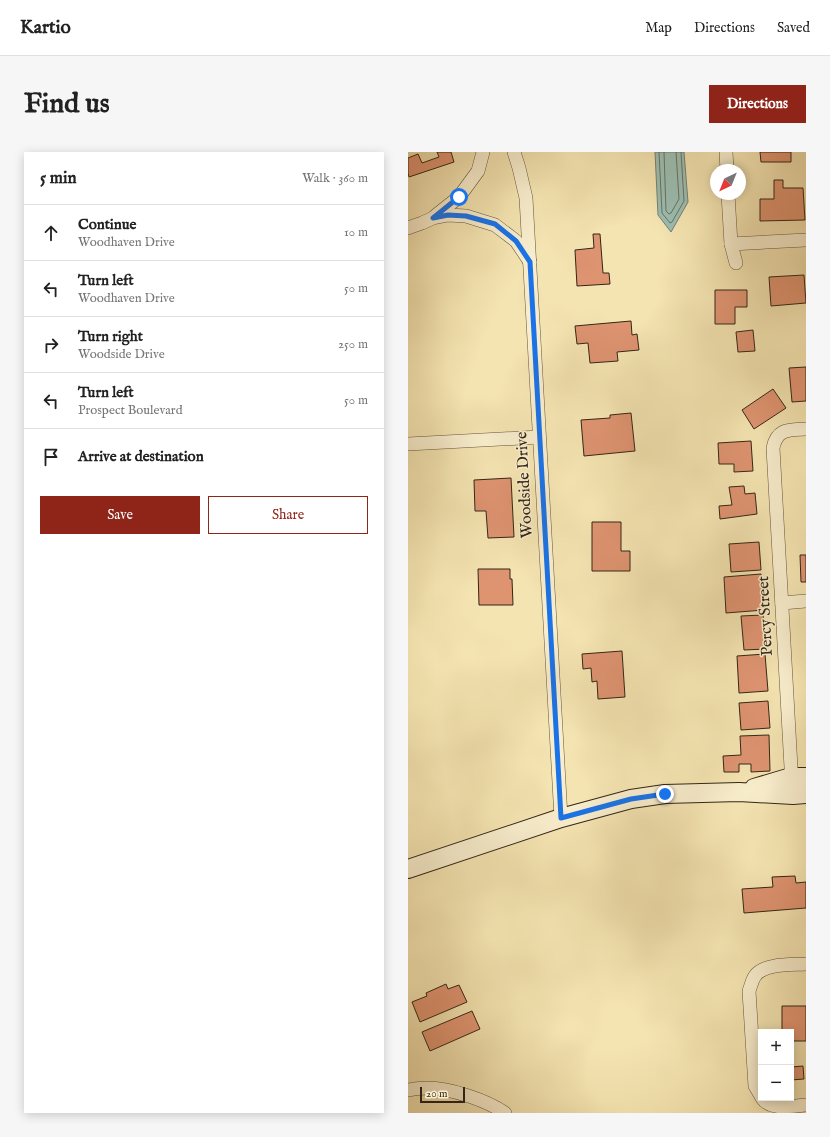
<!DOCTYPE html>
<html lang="en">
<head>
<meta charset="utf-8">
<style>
  body { margin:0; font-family:"IM FELL English",serif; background:#f6f6f6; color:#222 }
  .controls { position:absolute; right:12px; bottom:12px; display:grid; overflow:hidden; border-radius:0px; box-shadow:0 2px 10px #0003 }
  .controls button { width:36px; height:36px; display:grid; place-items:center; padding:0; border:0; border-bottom:1px solid #e0e0e0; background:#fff; color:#222; font:20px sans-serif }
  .compass { position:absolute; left:302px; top:12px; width:36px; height:36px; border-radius:50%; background:#fff; box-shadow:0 2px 10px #0003; rotate:223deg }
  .scale { position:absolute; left:12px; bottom:10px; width:45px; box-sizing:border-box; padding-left:4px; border:2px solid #332616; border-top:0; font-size:11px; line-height:14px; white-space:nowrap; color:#332616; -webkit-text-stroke:3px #f8edcc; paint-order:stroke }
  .stop { position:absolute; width:12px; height:12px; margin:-9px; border:3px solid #1a73e8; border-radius:50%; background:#fff }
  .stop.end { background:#1a73e8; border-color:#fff; box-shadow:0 1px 4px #0008 }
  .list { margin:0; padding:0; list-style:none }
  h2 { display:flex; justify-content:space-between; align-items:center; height:52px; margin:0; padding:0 16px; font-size:17px }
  h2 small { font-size:13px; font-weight:400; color:#767676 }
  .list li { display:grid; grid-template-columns:26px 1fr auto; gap:12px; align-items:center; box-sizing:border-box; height:56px; padding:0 16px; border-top:1px solid #e0e0e0 }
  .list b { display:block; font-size:15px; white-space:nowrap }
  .list p { margin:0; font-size:13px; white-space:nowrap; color:#767676 }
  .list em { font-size:13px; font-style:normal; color:#767676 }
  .actions { display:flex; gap:8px; padding:12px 16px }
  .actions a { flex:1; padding:9px 0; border:1px solid #8f2418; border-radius:0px; text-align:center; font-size:14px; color:#8f2418 }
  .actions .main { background:#8f2418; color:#fff }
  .icon { flex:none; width:22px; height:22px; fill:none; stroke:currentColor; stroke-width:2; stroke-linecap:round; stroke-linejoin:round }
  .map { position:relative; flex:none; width:398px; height:961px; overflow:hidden; border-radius:0px }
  header { display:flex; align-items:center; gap:24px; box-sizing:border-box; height:56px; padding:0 20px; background:#fff; border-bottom:1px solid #e0e0e0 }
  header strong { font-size:19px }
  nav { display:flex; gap:22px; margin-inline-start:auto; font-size:14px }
  .intro { display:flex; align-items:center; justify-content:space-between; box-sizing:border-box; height:96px; padding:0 24px }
  h1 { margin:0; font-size:28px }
  .button { padding:10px 18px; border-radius:0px; background:#8f2418; color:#fff; font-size:14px; font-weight:700 }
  main { display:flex; gap:24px; padding:0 24px }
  aside { flex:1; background:#fff; border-radius:0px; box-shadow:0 2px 10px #0003 }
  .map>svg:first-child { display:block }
</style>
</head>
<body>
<header>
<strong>Kartio</strong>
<nav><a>Map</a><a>Directions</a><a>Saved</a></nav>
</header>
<div class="intro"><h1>Find us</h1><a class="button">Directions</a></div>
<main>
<aside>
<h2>5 min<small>Walk · 360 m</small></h2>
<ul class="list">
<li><svg class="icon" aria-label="ahead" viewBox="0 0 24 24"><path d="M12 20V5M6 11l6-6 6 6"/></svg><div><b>Continue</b><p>Woodhaven Drive</p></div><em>10 m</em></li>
<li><svg class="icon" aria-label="left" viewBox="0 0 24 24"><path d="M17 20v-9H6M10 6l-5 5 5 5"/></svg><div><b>Turn left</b><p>Woodhaven Drive</p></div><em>50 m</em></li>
<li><svg class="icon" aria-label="right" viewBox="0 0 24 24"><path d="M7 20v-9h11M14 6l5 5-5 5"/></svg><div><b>Turn right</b><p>Woodside Drive</p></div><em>250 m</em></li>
<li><svg class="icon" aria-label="left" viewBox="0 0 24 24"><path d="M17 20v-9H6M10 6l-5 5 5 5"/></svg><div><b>Turn left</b><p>Prospect Boulevard</p></div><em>50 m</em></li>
<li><svg class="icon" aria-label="arrive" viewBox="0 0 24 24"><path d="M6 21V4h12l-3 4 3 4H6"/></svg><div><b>Arrive at destination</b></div></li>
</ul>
<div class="actions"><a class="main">Save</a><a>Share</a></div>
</aside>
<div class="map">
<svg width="398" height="961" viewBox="0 0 398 961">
  <rect width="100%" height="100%" fill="#f4e4b1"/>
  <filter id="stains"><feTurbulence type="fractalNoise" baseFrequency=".005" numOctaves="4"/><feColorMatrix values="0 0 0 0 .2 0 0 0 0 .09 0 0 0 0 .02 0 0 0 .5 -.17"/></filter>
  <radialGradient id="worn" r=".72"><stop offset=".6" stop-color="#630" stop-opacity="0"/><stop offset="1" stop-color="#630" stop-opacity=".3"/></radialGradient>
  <path fill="#9cbeb2" stroke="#728174" d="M247,0H276L280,50L263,80L250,63Z"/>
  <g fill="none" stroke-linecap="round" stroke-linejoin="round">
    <g stroke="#687264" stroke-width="1">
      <path d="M251,0L254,61L262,71L264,70L276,49L273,0"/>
      <path d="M256,0L258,59L261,62L263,61L271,47L268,0"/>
    </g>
  </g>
  <g fill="#df9471" stroke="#332616">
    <path d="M29,0H43L46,10L1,25L0,21V6L10,2L14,11L31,5Z"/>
    <path d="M352,0H383V10H353Z"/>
    <path d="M366,28H375V36H395L397,68L352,69V47H366Z"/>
    <path d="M185,82H192L195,121H201L202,132L169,134L167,98L186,96Z"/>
    <path d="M396,123L398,151L363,154L361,125Z"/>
    <path d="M307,138H339V155H327V172H307Z"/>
    <path d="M223,169L224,183L229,182L231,198L209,200L210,209L182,211L180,191L169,192L167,174Z"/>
    <path d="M345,178L347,199L330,200L328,180Z"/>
    <path d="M398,215V249L384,250L381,216Z"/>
    <path d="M365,237L378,256L346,277L334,258Z"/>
    <path d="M223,261L227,299L176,304L173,268L202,266V263Z"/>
    <path d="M343,289L345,319L326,320V312H311L310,291Z"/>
    <path d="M103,326L106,385L80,386L78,359H67L66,328Z"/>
    <path d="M336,334L337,342L347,341L349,362L312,367L311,354L324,353L321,335Z"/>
    <path d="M184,370H213V399H222V419H184Z"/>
    <path d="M351,390L353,418L323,420L321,392Z"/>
    <path d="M392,403H398V430H393Z"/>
    <path d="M70,417H102V427H104L105,453H71Z"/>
    <path d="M353,422L356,458L318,461L316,425Z"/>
    <path d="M355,463L358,497L336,498L333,464Z"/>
    <path d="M214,499L217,545L190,547L189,529L184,530L183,516L175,517L174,502Z"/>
    <path d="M357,502L360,539L331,541L329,504Z"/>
    <path d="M360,549L362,576L333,578L331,551Z"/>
    <path d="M361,583L362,619L343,620V612H331V620H316L315,604L333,603L332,584Z"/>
    <path d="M387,724L388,731L398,730V756L336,761L334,737L365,735L364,725Z"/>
    <path d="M38,832L40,837L51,833L59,850L12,870L4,850L19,844L18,841Z"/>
    <path d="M374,854H398V889H383V880H374Z"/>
    <path d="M64,859L72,877L22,899L14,880Z"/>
    <path d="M395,914L396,927L383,928V915Z"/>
  </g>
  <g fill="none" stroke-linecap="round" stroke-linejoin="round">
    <defs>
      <g id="street">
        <path d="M106,0L111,16L118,46L153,666"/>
        <path d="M318,0L319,18"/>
        <path d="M320,42L323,92L328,111"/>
        <path d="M27,64L51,45L70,19L75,0"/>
        <path d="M0,76L14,71L25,66L40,63L58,64L87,73L108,89L122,110"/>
        <path d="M323,92L398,88"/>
        <path d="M0,292L131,285"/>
        <path d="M374,451L398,449"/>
        <path d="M384,633L365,296C369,276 381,278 398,277"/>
        <path d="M0,938C6,937 13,936 19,936C42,936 78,948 97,961"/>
        <path d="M353,944L347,934L341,839C343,834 344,828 347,824C356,811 383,813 398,812"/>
        <path d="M354,946C363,959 384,954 398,953"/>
      </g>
      <g id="secondary">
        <path d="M346,636L383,625H398"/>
        <path d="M0,717L153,666L223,647L257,642L331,640L385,643L398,642"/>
      </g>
    </defs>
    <use href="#street" stroke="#63563d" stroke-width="14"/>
    <use href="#secondary" stroke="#332616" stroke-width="20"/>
    <use href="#street" stroke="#f8edcc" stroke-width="13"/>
    <use href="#secondary" stroke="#f8edcc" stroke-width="18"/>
  </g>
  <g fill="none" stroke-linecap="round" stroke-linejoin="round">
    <path stroke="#1a73e8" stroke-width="5" d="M51,45L25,66L40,63L58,64L87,72L108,89L122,110L153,666L223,647L257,642"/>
  </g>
  <g text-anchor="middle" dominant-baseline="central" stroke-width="3" stroke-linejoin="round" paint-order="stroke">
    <g font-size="16" fill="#332616" stroke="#f8edcc">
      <text transform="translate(117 333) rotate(-93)">Woodside Drive</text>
      <text transform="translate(358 464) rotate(-93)">Percy Street</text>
    </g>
  </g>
  <rect width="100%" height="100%" filter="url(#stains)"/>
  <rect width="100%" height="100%" fill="url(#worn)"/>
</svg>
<div class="controls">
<button>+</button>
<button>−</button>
</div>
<svg class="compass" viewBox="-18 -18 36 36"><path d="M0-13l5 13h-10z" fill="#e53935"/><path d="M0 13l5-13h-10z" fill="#767676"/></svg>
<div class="scale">20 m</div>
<div class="stop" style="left:51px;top:45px"></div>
<div class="stop end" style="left:257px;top:642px"></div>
</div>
</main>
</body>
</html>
